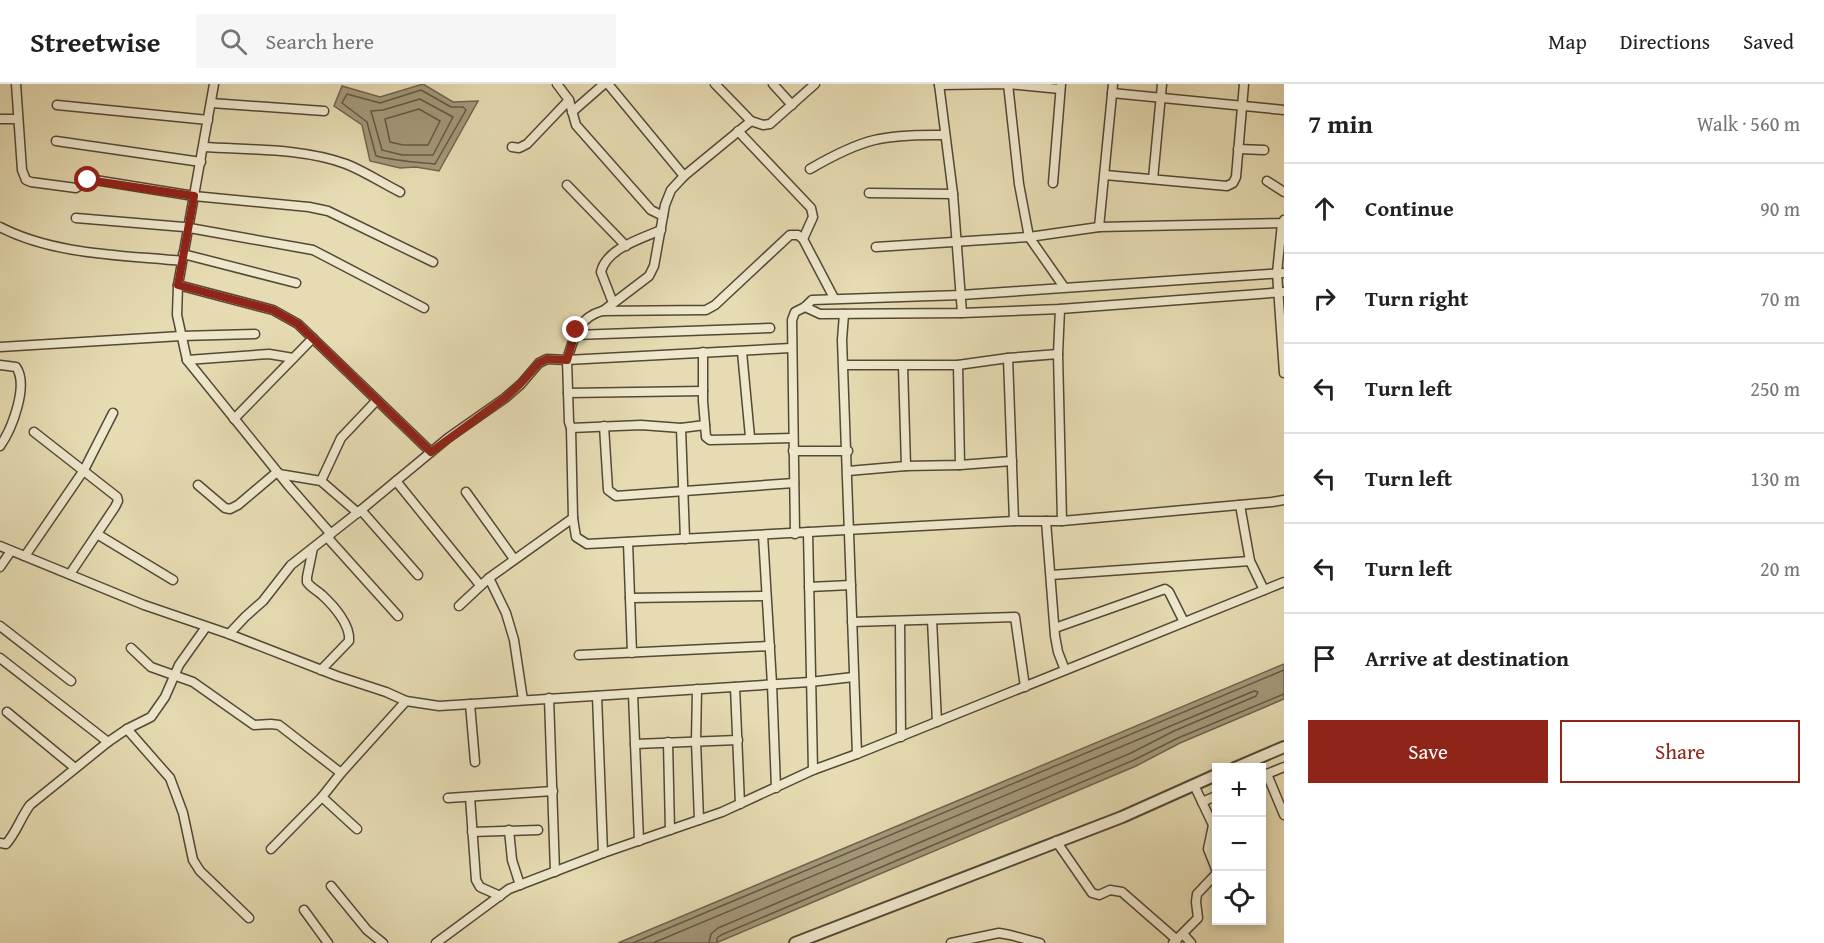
<!DOCTYPE html>
<html lang="en">
<head>
<meta charset="utf-8">
<style>
  body { margin:0; font-family:"Gentium Book Plus",serif; background:#f6f6f6; color:#202124 }
  .controls { position:absolute; right:18px; bottom:18px; display:grid; overflow:hidden; border-radius:0px; box-shadow:0 3px 9px #0003 }
  .controls button { width:54px; height:54px; display:grid; place-items:center; padding:0; border:0; border-bottom:2px solid #e0e0e0; background:#fff; color:#202124; font:30px sans-serif }
  .stop { position:absolute; width:18px; height:18px; margin:-14px; border:4px solid #8f2418; border-radius:50%; background:#fff }
  .stop.end { background:#8f2418; border-color:#fff; box-shadow:0 2px 6px #0008 }
  .list { margin:0; padding:0; list-style:none }
  h2 { display:flex; justify-content:space-between; align-items:center; height:78px; margin:0; padding:0 24px; font-size:26px }
  h2 small { font-size:20px; font-weight:400; color:#757577 }
  .list li { display:grid; grid-template-columns:39px 1fr auto; gap:18px; align-items:center; box-sizing:border-box; height:90px; padding:0 24px; border-top:2px solid #e0e0e0 }
  .list b { display:block; font-size:22px; white-space:nowrap }
  .list em { font-size:20px; font-style:normal; color:#757577 }
  .actions { display:flex; gap:12px; padding:18px 24px }
  .actions a { flex:1; padding:14px 0; border:2px solid #8f2418; border-radius:0px; text-align:center; font-size:21px; color:#8f2418 }
  .actions .main { background:#8f2418; color:#fff }
  .icon { flex:none; width:33px; height:33px; fill:none; stroke:currentColor; stroke-width:2; stroke-linecap:round; stroke-linejoin:round }
  .map { position:relative; flex:none; width:1284px; height:859px; overflow:hidden }
  header { display:flex; align-items:center; gap:36px; box-sizing:border-box; height:84px; padding:0 30px; background:#fff; border-bottom:2px solid #e0e0e0 }
  header strong { font-size:28px }
  nav { display:flex; gap:33px; margin-inline-start:auto; font-size:21px }
  .search { width:420px; height:54px; background:#f6f6f6; display:flex; align-items:center; gap:15px; box-sizing:border-box; padding:0 21px; border-radius:0px; color:#757577; font-size:22px }
  main { display:flex }
  aside { flex:1; background:#fff }
  .map>svg:first-child { display:block }
</style>
</head>
<body>
<header>
<strong>Streetwise</strong>
<div class="search"><svg class="icon" aria-label="search" viewBox="0 0 24 24"><circle cx="10" cy="10" r="6"/><path d="M15 15l6 6"/></svg>Search here</div>
<nav><a>Map</a><a>Directions</a><a>Saved</a></nav>
</header>
<main>
<div class="map">
<svg width="1284" height="859" viewBox="0 0 1284 859">
  <rect width="100%" height="100%" fill="#e6dbb2"/>
  <filter id="stains"><feTurbulence type="fractalNoise" baseFrequency=".00333" numOctaves="4"/><feColorMatrix values="0 0 0 0 .2 0 0 0 0 .09 0 0 0 0 .02 0 0 0 .5 -.17"/></filter>
  <radialGradient id="worn" r=".72"><stop offset=".6" stop-color="#630" stop-opacity="0"/><stop offset="1" stop-color="#630" stop-opacity=".3"/></radialGradient>
  <g fill="#a4987a" stroke="#70644e" stroke-width="1.5">
    <path d="M423,0L453,18L478,17L439,87L416,83L400,84L370,77L362,41L334,22L342,2L380,13Z"/>
    <path d="M1284,580V615L1180,659L1136,682L716,859H618Z"/>
  </g>
  <g fill="none" stroke-linecap="round" stroke-linejoin="round">
    <g stroke="#645844" stroke-width="1.5">
      <path d="M421,6L451,23H463L466,26L435,80C415,78 396,77 376,72L367,38L342,19L347,10L380,19Z"/>
      <path d="M420,15L453,33L433,71H402L382,66L371,27L383,26Z"/>
      <path d="M419,25L440,37L428,61H403L390,58L385,35Z"/>
      <path d="M633,859L1284,586"/>
      <path d="M653,859L1254,607L1258,608L1256,612L1174,647L1131,669L718,844L711,850L709,859"/>
      <path d="M717,859V854L721,851L1134,676L1178,654L1284,610"/>
    </g>
    <defs>
      <g id="minor">
        <path d="M16,0L22,86L26,96L31,98L76,104L88,96H95L194,112L309,123L328,127L433,178"/>
        <path d="M214,0L178,201L177,231L187,276L288,401L331,450"/>
        <path d="M557,0L569,16L576,41L651,126L663,132"/>
        <path d="M608,0L684,92"/>
        <path d="M773,0L792,21"/>
        <path d="M939,0L953,110L962,229"/>
        <path d="M1008,0L1019,100L1029,153L1064,203"/>
        <path d="M939,1L1008,0L1060,5"/>
        <path d="M1112,9L1284,26"/>
        <path d="M211,19L324,27"/>
        <path d="M57,21L208,36"/>
        <path d="M572,28L604,0"/>
        <path d="M0,35H18"/>
        <path d="M751,37L763,41L770,40L815,0"/>
        <path d="M738,47L811,124L813,133L803,155"/>
        <path d="M56,57L201,78"/>
        <path d="M204,63C250,66 302,64 346,80C364,87 382,99 400,108"/>
        <path d="M512,63L519,64L527,60L569,16"/>
        <path d="M1238,65L1264,66"/>
        <path d="M810,85C863,54 884,50 945,51"/>
        <path d="M1105,91L1227,102L1233,99L1236,93L1244,0"/>
        <path d="M1153,95L1162,0"/>
        <path d="M1267,97L1284,108"/>
        <path d="M1053,99L1061,0"/>
        <path d="M567,101L626,162"/>
        <path d="M869,109L953,110"/>
        <path d="M76,134L184,143L313,166L424,224"/>
        <path d="M1282,139L1277,189L1284,289"/>
        <path d="M0,143C54,171 122,171 182,177"/>
        <path d="M1099,143L1113,0"/>
        <path d="M876,163L1029,153L1099,143L1282,139L1284,136"/>
        <path d="M183,170L296,199"/>
        <path d="M178,201L273,226L298,240L431,368"/>
        <path d="M613,219L601,188C606,165 640,155 661,146"/>
        <path d="M805,223L820,230L962,229L1060,225L1284,208"/>
        <path d="M1060,225L1058,270L1062,437"/>
        <path d="M603,227L649,192L654,182L665,121L671,106L684,92L751,37L715,0"/>
        <path d="M844,230L842,256L857,670"/>
        <path d="M575,251L770,244"/>
        <path d="M0,263L181,252L255,250"/>
        <path d="M703,268V317L706,353L710,356L793,354"/>
        <path d="M742,268L750,353"/>
        <path d="M1008,274L1014,437"/>
        <path d="M187,276L269,270L293,274"/>
        <path d="M0,281L16,283C29,301 12,345 0,362"/>
        <path d="M844,281H958L1008,274L1058,270"/>
        <path d="M903,282L906,382L960,381L958,281"/>
        <path d="M568,309L703,307"/>
        <path d="M234,335L313,254"/>
        <path d="M604,342L608,406L616,412L794,399"/>
        <path d="M571,344L573,434"/>
        <path d="M681,344L705,341"/>
        <path d="M34,348L117,413L118,417L115,423L70,490"/>
        <path d="M793,367H848"/>
        <path d="M960,381L1012,377"/>
        <path d="M848,387L906,382"/>
        <path d="M279,390L321,397L358,429"/>
        <path d="M321,397L341,354L377,316"/>
        <path d="M396,397L480,501"/>
        <path d="M198,401L225,424L230,425L238,421L277,388"/>
        <path d="M466,408L514,475"/>
        <path d="M1240,421L1250,477L1264,506"/>
        <path d="M361,426L418,491"/>
        <path d="M1046,437L1055,552L1058,568L1065,586"/>
        <path d="M808,448L813,686"/>
        <path d="M97,450L173,496"/>
        <path d="M795,450L792,236L795,228L805,223L812,216L961,211L1284,189"/>
        <path d="M763,451L772,600L776,704"/>
        <path d="M327,453L398,532"/>
        <path d="M685,455L681,344L641,341L571,344L569,338L567,276L791,264"/>
        <path d="M628,458L632,569"/>
        <path d="M0,462L144,521L229,550L337,592L386,608L406,617L439,622L810,598L853,593"/>
        <path d="M313,464L307,493V498C311,504 317,506 322,511C333,521 351,541 349,557L321,586"/>
        <path d="M25,472L84,386L113,329"/>
        <path d="M0,483L11,467"/>
        <path d="M1051,491L1250,477"/>
        <path d="M489,494L506,529L514,556L523,616"/>
        <path d="M809,503L851,501"/>
        <path d="M630,514L766,512"/>
        <path d="M459,522L489,494L573,434L576,453L587,460L1014,437H1062L1272,418L1284,416"/>
        <path d="M932,536L937,638"/>
        <path d="M900,537L901,653"/>
        <path d="M852,538L1015,533L1025,603"/>
        <path d="M0,542L71,597"/>
        <path d="M1055,544L1165,505L1169,508L1184,538"/>
        <path d="M229,550L245,533L263,517L291,481L361,426L448,354L505,314L521,300L539,279L547,275L567,276C574,254 577,234 602,227L706,226L715,221L790,151H798L803,155L834,214"/>
        <path d="M131,564L151,583L193,598L254,641L271,640L279,641L341,689"/>
        <path d="M579,571L770,562"/>
        <path d="M0,574L108,658"/>
        <path d="M735,603L740,720"/>
        <path d="M697,605L696,657L699,736"/>
        <path d="M633,610L639,757"/>
        <path d="M597,612L603,769"/>
        <path d="M549,614L555,788"/>
        <path d="M470,620L475,678"/>
        <path d="M7,628L75,684"/>
        <path d="M127,645L170,694L183,729L193,776L200,787L249,834"/>
        <path d="M668,658L670,746"/>
        <path d="M635,660L738,656"/>
        <path d="M1267,690L1284,731"/>
        <path d="M1262,692L1284,683"/>
        <path d="M322,713L357,745"/>
        <path d="M470,713L476,796L480,803L500,812"/>
        <path d="M448,714L553,707"/>
        <path d="M1202,718L1216,712"/>
        <path d="M509,746L512,776L520,801"/>
        <path d="M472,748L538,746"/>
        <path d="M1056,757L1092,809L1099,811L1110,806L1122,808L1177,856"/>
        <path d="M0,759L6,760C16,749 21,733 30,721L108,658L127,645L151,633L165,613L179,581L206,543"/>
        <path d="M271,765L322,713L341,689L406,617"/>
        <path d="M331,802L367,846L383,859"/>
        <path d="M304,826L328,859"/>
        <path d="M1183,850L1191,859"/>
        <path d="M436,859L509,805L603,769L722,728L813,686L857,670L1284,498"/>
        <path d="M951,859L999,849L1010,851L1040,859"/>
        <path d="M1173,859L1198,834L1196,818L1197,810L1216,790V785L1208,765L1213,741L1194,701"/>
      </g>
      <g id="tertiary">
        <path d="M1235,684L1284,663"/>
        <path d="M795,859L1122,733L1216,691"/>
      </g>
    </defs>
    <use href="#minor" stroke="#544836" stroke-width="11"/>
    <use href="#tertiary" stroke="#544836" stroke-width="14"/>
    <use href="#minor" stroke="#efe8cd" stroke-width="8"/>
    <use href="#tertiary" stroke="#efe8cd" stroke-width="10"/>
  </g>
  <g fill="none" stroke-linecap="round" stroke-linejoin="round">
    <path stroke="#8f2418" stroke-width="8" d="M88,96L194,112L178,201L273,226L298,240L431,368L505,314L520,300L539,279L547,275L567,276L576,246"/>
  </g>
  <rect width="100%" height="100%" filter="url(#stains)"/>
  <rect width="100%" height="100%" fill="url(#worn)"/>
</svg>
<div class="controls">
<button>+</button>
<button>−</button>
<button><svg class="icon" aria-label="locate" viewBox="0 0 24 24"><circle cx="12" cy="12" r="6"/><path d="M12 2v4M12 18v4M2 12h4M18 12h4"/></svg></button>
</div>
<div class="stop" style="left:88px;top:96px"></div>
<div class="stop end" style="left:576px;top:246px"></div>
</div>
<aside>
<h2>7 min<small>Walk · 560 m</small></h2>
<ul class="list">
<li><svg class="icon" aria-label="ahead" viewBox="0 0 24 24"><path d="M12 20V5M6 11l6-6 6 6"/></svg><div><b>Continue</b></div><em>90 m</em></li>
<li><svg class="icon" aria-label="right" viewBox="0 0 24 24"><path d="M7 20v-9h11M14 6l5 5-5 5"/></svg><div><b>Turn right</b></div><em>70 m</em></li>
<li><svg class="icon" aria-label="left" viewBox="0 0 24 24"><path d="M17 20v-9H6M10 6l-5 5 5 5"/></svg><div><b>Turn left</b></div><em>250 m</em></li>
<li><svg class="icon" aria-label="left" viewBox="0 0 24 24"><path d="M17 20v-9H6M10 6l-5 5 5 5"/></svg><div><b>Turn left</b></div><em>130 m</em></li>
<li><svg class="icon" aria-label="left" viewBox="0 0 24 24"><path d="M17 20v-9H6M10 6l-5 5 5 5"/></svg><div><b>Turn left</b></div><em>20 m</em></li>
<li><svg class="icon" aria-label="arrive" viewBox="0 0 24 24"><path d="M6 21V4h12l-3 4 3 4H6"/></svg><div><b>Arrive at destination</b></div></li>
</ul>
<div class="actions"><a class="main">Save</a><a>Share</a></div>
</aside>
</main>
</body>
</html>
